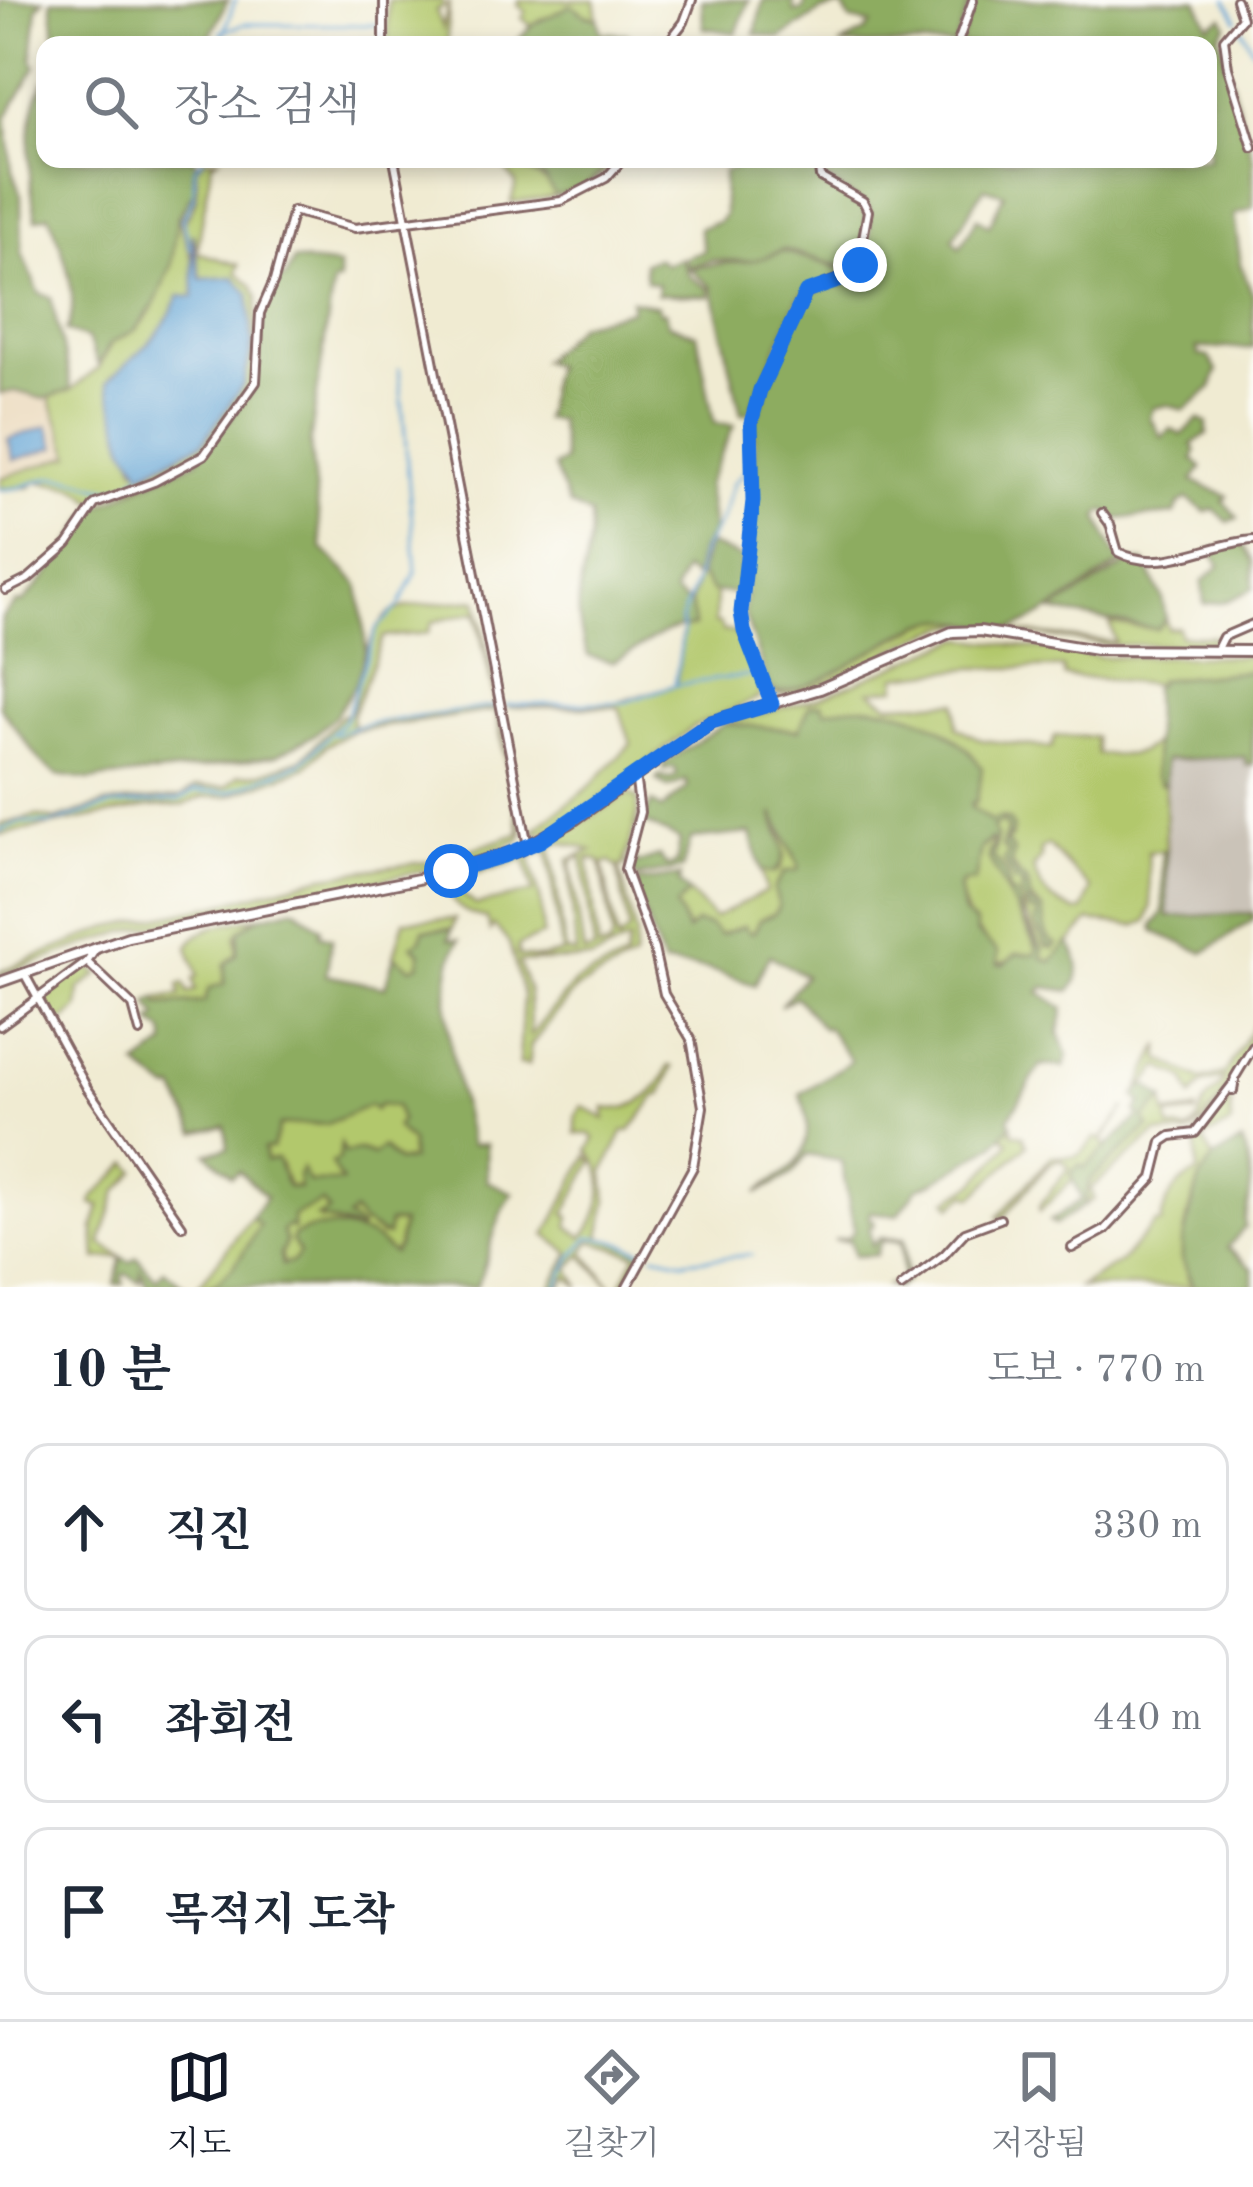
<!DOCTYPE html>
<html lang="ko">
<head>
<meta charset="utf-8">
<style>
  body { margin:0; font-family:"Old Standard TT","Noto Serif KR",serif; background:#f2f2f3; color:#1f2937 }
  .stop { position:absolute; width:36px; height:36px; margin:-27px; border:9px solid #1a73e8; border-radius:50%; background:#fff }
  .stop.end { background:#1a73e8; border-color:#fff; box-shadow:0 3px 12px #0008 }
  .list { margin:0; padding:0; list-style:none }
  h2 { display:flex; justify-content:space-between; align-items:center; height:156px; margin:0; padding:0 48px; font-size:51px }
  h2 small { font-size:39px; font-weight:400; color:#747a83 }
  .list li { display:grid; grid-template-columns:78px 1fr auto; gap:36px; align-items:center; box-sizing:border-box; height:168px; margin:0 24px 24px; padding:0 24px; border:3px solid #e0e1e3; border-radius:24px }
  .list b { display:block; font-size:45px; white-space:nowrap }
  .list em { font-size:39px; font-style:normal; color:#747a83 }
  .icon { flex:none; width:66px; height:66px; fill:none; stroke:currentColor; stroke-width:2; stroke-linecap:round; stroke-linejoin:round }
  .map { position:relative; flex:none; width:1253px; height:1287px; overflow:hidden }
  .search { position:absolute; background:#fff; box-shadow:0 6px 18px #0003; left:36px; right:36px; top:36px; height:132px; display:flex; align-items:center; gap:30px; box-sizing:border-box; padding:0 42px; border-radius:24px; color:#747a83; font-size:45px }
  .sheet { height:732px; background:#fff }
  nav { display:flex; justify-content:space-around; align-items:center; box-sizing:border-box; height:168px; border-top:3px solid #e0e1e3; background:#fff; font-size:33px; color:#747a83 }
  nav a { display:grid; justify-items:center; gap:6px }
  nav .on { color:#111827 }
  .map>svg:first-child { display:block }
</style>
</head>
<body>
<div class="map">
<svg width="1253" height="1287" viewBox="0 0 1253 1287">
  <rect width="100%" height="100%" fill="#fdfcf7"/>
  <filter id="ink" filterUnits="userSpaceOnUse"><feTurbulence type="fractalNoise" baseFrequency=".00833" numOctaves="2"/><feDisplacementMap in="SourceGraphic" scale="24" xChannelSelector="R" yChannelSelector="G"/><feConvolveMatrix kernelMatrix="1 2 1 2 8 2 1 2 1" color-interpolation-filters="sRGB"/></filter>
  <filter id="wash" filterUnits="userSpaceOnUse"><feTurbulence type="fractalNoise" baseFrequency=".004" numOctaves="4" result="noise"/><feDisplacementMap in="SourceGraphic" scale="48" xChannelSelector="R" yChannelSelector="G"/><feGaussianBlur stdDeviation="2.7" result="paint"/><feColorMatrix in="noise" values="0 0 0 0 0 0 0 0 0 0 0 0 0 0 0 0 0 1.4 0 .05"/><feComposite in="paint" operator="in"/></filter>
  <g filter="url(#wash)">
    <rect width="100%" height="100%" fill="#f0ebd2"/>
    <path fill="#ead8ba" d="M41,372L72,455L0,477V373Z"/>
    <path fill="#cac3b8" d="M1246,757V765H1253V913L1167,917L1164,760Z"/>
    <g fill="#b2c86c" stroke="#7e744c" stroke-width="3" fill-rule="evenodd">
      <path d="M388,0H442L444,6L436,10L443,28L449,0L447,45H388Z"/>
      <path d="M519,0H595L598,18H545L531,26L522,18L526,12L518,5Z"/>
      <path d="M205,159H217L212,162L197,252L239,265L237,272L252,286L257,297L254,381L249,390L199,455L150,481L92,501C74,480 60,487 37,481L30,487L0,489V478L71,455L49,397L71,390L99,368L111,343L135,330L147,317L171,267L178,216L195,190L192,203L179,220L193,262L194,297H179C165,329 143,357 111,377L135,468L147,473L202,443L244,384L201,279L194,238L191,246C176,206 188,227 196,199C199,189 196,178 196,168Z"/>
      <path d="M497,159H516L521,167L549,183L608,168L618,159C588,195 555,198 511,202L516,183Z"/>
      <path d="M699,574L716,592L715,623L720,624L723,631L734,632C748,650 766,674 760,697L693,727L599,800L544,833L531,832L587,789L631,744L619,707H507L615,703L676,685L683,628L694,626L691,601Z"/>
      <path d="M477,600L523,832L520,840L478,857L426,870L123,932L0,975V971L107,928L216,905L323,876L440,860L520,833L496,710L353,731L326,746L306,767L228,796L203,797L183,805L148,807L0,835V825L36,816L55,820L105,804L181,797L196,787H226L239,775L262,773L302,759L340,717L350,712C359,684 368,615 402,608C426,603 453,602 477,600ZM476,612L496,706L353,727L352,716L383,637L428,633L432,622Z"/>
      <path d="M951,617L1012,629C995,632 976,622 957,625C906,632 826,698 776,695L771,687L777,692L804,686L924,624Z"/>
      <path d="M1166,619L1168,629L1178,627L1180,636H1218L1209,645H1108L1014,632L1115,642L1110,623L1156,629Z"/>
      <path d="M961,638L1103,657L1253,656V671L1159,680L1158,685L1064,676L1063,668H973L897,676L896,688L870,691L889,704L956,702L957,727L982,740L1051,748L1055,736L1095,737L1097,754C1118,755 1139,759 1154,742L1155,775L1165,785L1166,851L1148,852L1151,907L1147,921L1135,926L1089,921L1054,961H1044C1039,943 1024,901 1008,891C1010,876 1002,868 993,857L996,843L989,859L1037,949L1036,955L997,964L998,952C976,933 963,917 959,887L976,874L981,848L997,838L992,832L996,823L1002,822L1008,828L1002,846L1008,853L1005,862L1014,880L1022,884L1021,895L1028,910L1038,913L1036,925L1046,946L1053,948L1056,944L1050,942L1042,925L1043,910C1032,899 1029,903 1029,886L1011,864L1014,852L1006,843L1012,837L1004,818L991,822L971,807L972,802L976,803L981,768C951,720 881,697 826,711L822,704L810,706L799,730L724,724L821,697ZM1048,845L1091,889L1083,910L1077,912C1050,899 1043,897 1033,868L1041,859V849Z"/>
      <path d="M629,793L638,799L637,817L623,867L619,866L636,935L634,959L576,989L531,1045L528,1065L519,1064L523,995L509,943L494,925L490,931L487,918C463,914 449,904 443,879L537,850ZM560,842L592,850L568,860L576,954L566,952L551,847ZM547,850L562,953L539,958L518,956V946L543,935L541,902L530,857ZM576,858H582L594,950L584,953L571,864ZM588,858L600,861L613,937L610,946L599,949ZM525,860L533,892L476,905L456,889L452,880ZM610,862L617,868L629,931L618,941L604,871L603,864ZM629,941L625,959L575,982L530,1036L529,992L519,962L593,959Z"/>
      <path d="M770,813L799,865L798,870L784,872L774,889L779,905L774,914L760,919L754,932H748L743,926L720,935L710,926L696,924L688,931L676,906L689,893L714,918L766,891L761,871L773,873L780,869L785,855Z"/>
      <path d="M259,917L236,936L237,954L225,964L224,984L204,1002L157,1003L156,998L181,995L179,985L184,983L188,993L196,990L193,979L198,976L188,947C198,924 237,922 259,917Z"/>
      <path d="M455,919L452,929L423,930L419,965L411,968L394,956L404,920Z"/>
      <path d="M86,965L99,974L80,989L78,1008L65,1021L53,1022L42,1000Z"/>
      <path d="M1253,1026C1253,1057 1213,1114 1189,1134L1157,1133L1091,1188L1094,1199L1085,1205L1089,1181L1149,1127L1143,1119L1164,1099L1166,1114L1196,1110V1113L1168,1117L1169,1128L1189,1131C1201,1121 1200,1110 1207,1100C1214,1090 1220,1090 1224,1078L1202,1084L1192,1097L1185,1079L1160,1067L1135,1096C1142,1084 1154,1053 1160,1046V1059L1202,1080L1225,1073Z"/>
      <path d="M669,1066L673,1067L661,1095H657L630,1131H624L604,1171L607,1201L600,1237L647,1252L625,1287H620L636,1254L591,1241L584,1252L612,1287L581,1255L569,1268L580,1287L567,1277L560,1287H551L570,1253L546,1235L587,1156L593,1161L565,1214L570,1217L568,1226L583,1237C603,1215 610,1173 588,1151L595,1139L590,1134H576V1116L582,1106L605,1119V1108C634,1113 659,1093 669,1066Z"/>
      <path d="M1226,1095L1231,1098V1124L1203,1139L1213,1158C1191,1195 1172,1247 1192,1287H1079L1121,1261L1155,1223H1161C1163,1203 1178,1179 1198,1173L1196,1135Z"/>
      <path d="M379,1104L396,1106L401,1121L396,1127L411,1142V1160L398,1162L382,1147L374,1155L361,1150L344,1154L342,1145L339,1159L332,1163L342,1183L288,1187L280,1163L266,1162L264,1149L279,1125L327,1124L359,1107Z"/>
      <path d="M1126,1107L1102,1141L1107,1147L1083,1169L1071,1174L1073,1179L1040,1211L1039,1206L1069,1167L1060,1159L1050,1163L1005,1216L1001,1219L998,1217L1052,1156C1079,1157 1076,1161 1096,1137L1101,1140Z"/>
      <path d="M1011,1125L1013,1133L1023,1135L1027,1145L973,1197L967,1194L952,1206L948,1200L975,1183L1006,1147L1009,1141L1002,1136Z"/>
      <path d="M129,1163L136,1171L117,1192L101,1243L122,1257L96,1259L94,1228L100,1206L92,1204L93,1198Z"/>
      <path d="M322,1202H326L329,1212L321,1220L330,1219L352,1229L347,1218L354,1211L381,1236L389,1222L402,1223L398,1247L393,1253C384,1249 380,1240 370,1236C343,1225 319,1225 293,1236L292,1241L301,1253L293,1263L283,1265L280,1254L286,1242L281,1231L293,1216Z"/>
      <path d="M251,1217L260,1225C246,1250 231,1287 198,1287Z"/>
    </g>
    <g fill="#8dac60" stroke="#6c6646" stroke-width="3" fill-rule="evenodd">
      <path d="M0,0H44L37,8L32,59L36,66L6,118L12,171L21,195L22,253L39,293L51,298C57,329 68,358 71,390L44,399L15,391L0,394Z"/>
      <path d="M51,0H228L206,45H56Z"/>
      <path d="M702,0H749L736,33L703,28Z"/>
      <path d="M763,0H793L794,12L803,10L806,0H971L955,45H840L865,32L871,24L850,20L842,6L821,11L781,38L755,34Z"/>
      <path d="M975,0H1197L1209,25L1223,17L1227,25L1219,35L1253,160V208L1234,215L1241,264L1253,296V348H1197L1198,355L1209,357L1217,371L1212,388L1184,410L1168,405L1153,408L1150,418L1162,437L1171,429L1182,435L1198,419L1207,423V434L1192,444L1196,452L1193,459L1202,468L1192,481L1228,496L1223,501L1238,518L1228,522L1214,509L1206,512L1188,499L1179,504L1175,514L1113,519L1106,510L1101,512L1098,518L1116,556L1126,560C1099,576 1040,622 1013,628C984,635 960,610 921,625C875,643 828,688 777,692L769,686L744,613L755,505L754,421L805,295C820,287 838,289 852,280C869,270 873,225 869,207L822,176L819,159H1208V45H960ZM984,188L1004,194L989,226L977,218L960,248L953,239Z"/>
      <path d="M571,5L585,15L598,18L601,33L628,34L630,45H513L531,26Z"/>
      <path d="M45,79V159H194L196,163L193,178L195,190L178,216L171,267L153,307L135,330L111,343L98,365L88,339L66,331C83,302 61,245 49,215L36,219C28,174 23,121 45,79Z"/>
      <path d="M516,159H615L583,188L555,196L545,178L526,171Z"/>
      <path d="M734,159H813C814,198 865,187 866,220C866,234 859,253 856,267L853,270L783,249L756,261L712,260L687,267L685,258L704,251L699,228L718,222L724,215L723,171L733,169Z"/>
      <path d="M783,251L852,272L810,287L799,297L749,413L741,414L712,287L689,269C723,260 750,266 783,251Z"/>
      <path d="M658,258L665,264L681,258L689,276L709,289L710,296L657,294L658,284L646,281L644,263Z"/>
      <path d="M294,260L339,266V282L333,283L310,443L322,548L359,585L366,650L357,681L336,715L314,735L277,755L196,769L88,780L57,775L42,763L0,707L2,617L17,602L22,603L59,562L93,509L197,461L254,388L262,314L279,277L285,279Z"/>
      <path d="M631,300L658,306L659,312H665L668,324L697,334L714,423L734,425L707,485L713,531L700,552L695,578L684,570L674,593L689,604L691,601L694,626L683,628L681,619V628C661,629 634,654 612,662L588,656C564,590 593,572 590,515L569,505L554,467L564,461L558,420L544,419L553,365L542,361L579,324L631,310Z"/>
      <path d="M708,544L742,558L738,593L713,592L699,574Z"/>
      <path d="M1243,544L1253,561V589L1227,601L1204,604L1202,582L1220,565L1210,550Z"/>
      <path d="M1132,561L1145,562L1162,598L1166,619L1157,629L1051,611Z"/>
      <path d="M1253,664V765H1246L1245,757L1165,760V785L1160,784L1155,775L1153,685L1158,684V680L1252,671Z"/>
      <path d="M822,704L825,711C881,696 950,719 982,768L976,803L972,802L971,807L991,822L999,818L1009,820L1014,828L1007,843L1014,852L1011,864L1017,875L1027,881L1031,904L1043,910C1047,923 1040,937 1057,944L1053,948L1047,947L1036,924L1038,913L1029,910L1021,895L1023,884L1014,881L1004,861L1008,853L1002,847L1008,828L1002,822L993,827L997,837L993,857C1003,868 1009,876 1008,891L1017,896L1024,920L1043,950L1041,957L1051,962L1069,942C1079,958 1084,977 1070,991L1044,987L1039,992L1064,1008L1059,1033L1068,1056L1064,1067L1041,1065L1009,1118L1011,1125L994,1145L934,1182L918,1188L898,1215L870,1212L869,1219L874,1220L873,1226L869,1227L872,1246L879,1238L904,1239L907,1280L898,1287L889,1285L903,1280L901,1242L881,1241L876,1255L854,1256L850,1241L834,1240L849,1237L854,1230L841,1161L807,1155L792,1174L757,1194C766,1182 777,1180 789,1170C812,1151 810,1119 800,1094L851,1061L827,1027L823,1029L796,997L780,1006L805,976L769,955L755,985L707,969L663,964L636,892L637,882L680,876L679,883L689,893L676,906L687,931L696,923L710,926L720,935L744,926L748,932H754L760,920L774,914L779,906L774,889L784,872L798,870L799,865L773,813C773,832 797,854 773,873L761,871L751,833L691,839L682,869L637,877L628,867L634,845L635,861L638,863L659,856L667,866L676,864L680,840L646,823L637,829L652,802L662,809L688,787L686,780L668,788L657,780L659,776L670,779L677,775L675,768L664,770L662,765L724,724L799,730L810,705ZM991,839L995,843L989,851V859L1037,948L1035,954H1016L1005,964H998V952L976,932V924L964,915L959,887L962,882L975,881L981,848Z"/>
      <path d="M1162,851H1166L1168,917L1253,913V920L1204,953L1155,932L1153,926L1163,913Z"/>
      <path d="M295,908L321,928L320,935L332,938L326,975L385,987L394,956L411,968L419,965L421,953L412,945L421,940L423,930L452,929L449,939L459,940C431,996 459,1087 471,1145L486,1144L487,1181L513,1193C492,1223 491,1256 476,1287H210C235,1271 245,1250 260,1225L251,1217L266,1197L239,1171L232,1176L207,1153L228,1148L225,1126L196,1133L175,1089L170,1091L137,1066L166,1045L164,1032L151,1022L158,1017L148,1003L156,998L159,1005L204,1002L209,988L224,984L225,964L237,954L239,931L259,917ZM379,1104L396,1106L401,1121L396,1126L411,1142V1160L398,1162L382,1147L373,1155L358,1150L345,1153L341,1144L339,1159L331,1163L342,1182H308L302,1168L298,1175L300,1188L287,1187L277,1159L266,1161L264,1149L272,1148L280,1125L327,1124L370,1105L375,1110ZM322,1202L329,1211L317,1217L359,1230L361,1227L347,1218L354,1212L362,1222L387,1236L389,1222L402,1223L398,1246L393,1253C384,1248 379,1240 370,1236C344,1226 317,1222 293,1236L292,1241L300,1253L293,1262L282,1265L280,1255L286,1242L282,1231L288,1226L293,1229V1216Z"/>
      <path d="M1146,1084L1164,1099L1144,1119L1149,1127L1089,1181L1085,1205L1055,1225L1050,1221L1082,1199L1070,1174L1080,1164L1084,1168L1140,1116L1136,1112L1142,1103L1135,1096Z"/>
      <path d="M1242,1142C1253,1165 1253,1197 1244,1219L1245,1227L1228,1247L1253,1269V1287H1193L1182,1259V1243L1199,1181L1213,1158Z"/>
      <path d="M122,1257L130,1262L137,1257L156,1279L164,1270L185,1287L165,1284L148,1287L141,1272L140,1282L127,1274L123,1275L124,1284H115Z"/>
    </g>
    <g fill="#60a3d4" stroke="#556180" stroke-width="3">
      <path d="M192,233L201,279L234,277L249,294L252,344L244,384L202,443L142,473L126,449L107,382C142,348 158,342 179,296L194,297Z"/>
      <path d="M48,426L56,447L14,460L8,439Z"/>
    </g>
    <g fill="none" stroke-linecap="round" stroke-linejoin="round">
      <g stroke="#60a3d4" stroke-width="3">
        <path d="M1226,0L1237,20"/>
        <path d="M1240,26L1253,50"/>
        <path d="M221,32L245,24L378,25"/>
        <path d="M220,45L235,0"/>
        <path d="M191,249L182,219C198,191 193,200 195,168L203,159"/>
        <path d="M399,369L406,446"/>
        <path d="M0,489C24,491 36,478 57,477C90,477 109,505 141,473"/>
        <path d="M400,604L416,572L406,449"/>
        <path d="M675,683L683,633L681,620L695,584L702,552L722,518L733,483L748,469"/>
        <path d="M506,705L625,702L675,685L750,675"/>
        <path d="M334,734L372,723L497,706"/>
        <path d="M0,831L20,822L50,824L109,806L179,800L196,791L228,792L301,763L345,720L377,628L398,607"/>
        <path d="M654,1255L683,1261L752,1255"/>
        <path d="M557,1287L571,1258L590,1237L612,1240L643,1251"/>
      </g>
    </g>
  </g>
  <g filter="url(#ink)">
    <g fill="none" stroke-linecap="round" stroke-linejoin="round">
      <defs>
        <g id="minor">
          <path d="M384,0V45"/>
          <path d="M1236,0L1242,18L1224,39L1228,68L1253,148"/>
          <path d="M666,45L684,22L692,0"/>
          <path d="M957,45L973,0"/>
          <path d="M394,159L528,846"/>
          <path d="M1102,513L1110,524L1118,552C1161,575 1209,543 1253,540"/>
          <path d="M6,590L28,579L68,544L95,504L154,482L204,455L256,382L260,313L274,281L293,211L355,228L561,201L606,178L623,159"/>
          <path d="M1216,651L1223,637L1253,624"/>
          <path d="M772,704L744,631L741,612L753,501L751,423L760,390L806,293L857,271L868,211L863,201L820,177L818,159"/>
          <path d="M87,962L133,1006L140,1032"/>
          <path d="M24,973L87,1088L182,1226"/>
          <path d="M0,1026L87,962L96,949"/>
          <path d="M1233,1091L1235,1077L1253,1047"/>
          <path d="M1072,1248L1105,1230L1153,1178L1162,1142L1171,1136L1195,1133L1235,1081"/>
          <path d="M627,1287L693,1167L703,1107L691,1039L664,994L654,949L625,869L640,812L635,775"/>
          <path d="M901,1287L944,1255L965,1232L1000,1219"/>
        </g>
        <path id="secondary" d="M0,982L128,937L418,879L517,851L570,823L711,722L820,689L952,632L980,631L1096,650L1253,651"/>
      </defs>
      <use href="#minor" stroke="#846665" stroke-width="12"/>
      <use href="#secondary" stroke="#846665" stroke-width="14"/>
      <use href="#minor" stroke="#fff" stroke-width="6"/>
      <use href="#secondary" stroke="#fff" stroke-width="8"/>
    </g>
  </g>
  <g fill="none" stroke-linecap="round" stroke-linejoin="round" filter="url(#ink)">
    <path stroke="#1a73e8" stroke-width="15" d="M451,871L503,856L540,841L711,722L772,704L744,631L741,612L753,501L751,423L760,390L806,292L850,277L860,265"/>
  </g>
</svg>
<div class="stop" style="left:451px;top:871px"></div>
<div class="stop end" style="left:860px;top:265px"></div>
<div class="search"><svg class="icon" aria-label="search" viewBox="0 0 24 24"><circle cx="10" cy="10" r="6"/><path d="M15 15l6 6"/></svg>장소 검색</div>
</div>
<section class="sheet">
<h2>10 분<small>도보 · 770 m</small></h2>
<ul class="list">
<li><svg class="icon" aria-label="ahead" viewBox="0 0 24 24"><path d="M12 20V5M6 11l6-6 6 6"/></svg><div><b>직진</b></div><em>330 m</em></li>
<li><svg class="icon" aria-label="left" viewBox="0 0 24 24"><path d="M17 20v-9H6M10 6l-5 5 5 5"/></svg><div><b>좌회전</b></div><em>440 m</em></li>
<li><svg class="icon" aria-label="arrive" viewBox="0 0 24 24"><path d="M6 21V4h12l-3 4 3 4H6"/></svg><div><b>목적지 도착</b></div></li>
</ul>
</section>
<nav>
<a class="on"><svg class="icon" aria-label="map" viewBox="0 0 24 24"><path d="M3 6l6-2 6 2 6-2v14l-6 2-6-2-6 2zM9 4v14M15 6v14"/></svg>지도</a>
<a><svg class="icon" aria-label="directions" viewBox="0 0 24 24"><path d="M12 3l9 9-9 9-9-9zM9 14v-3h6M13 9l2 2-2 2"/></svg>길찾기</a>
<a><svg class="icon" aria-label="saved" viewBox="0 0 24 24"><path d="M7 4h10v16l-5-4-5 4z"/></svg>저장됨</a>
</nav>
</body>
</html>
